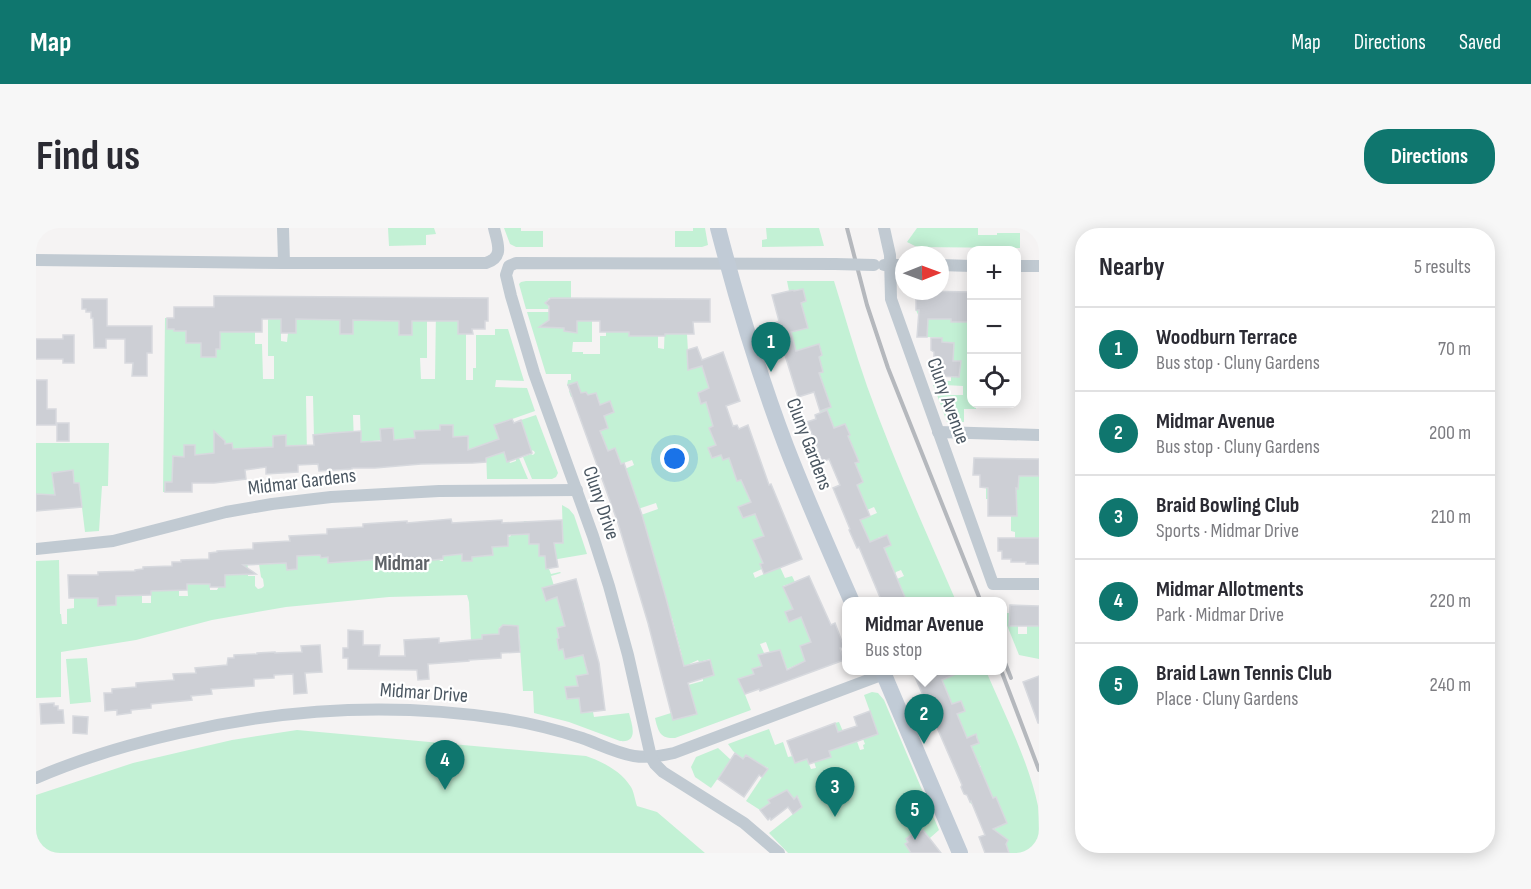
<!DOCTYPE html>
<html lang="en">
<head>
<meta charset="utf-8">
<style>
  body { margin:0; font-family:"Sofia Sans Condensed",sans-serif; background:#f7f7f7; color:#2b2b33 }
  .controls { position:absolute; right:18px; top:18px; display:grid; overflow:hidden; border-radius:12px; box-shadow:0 3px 15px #0003 }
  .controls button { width:54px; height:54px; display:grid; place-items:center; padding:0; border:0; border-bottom:2px solid #e1e1e2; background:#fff; color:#2b2b33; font:30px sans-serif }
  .compass { position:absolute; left:859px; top:18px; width:54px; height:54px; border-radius:50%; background:#fff; box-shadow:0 3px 15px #0003; rotate:89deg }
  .you { position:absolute; left:639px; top:231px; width:21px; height:21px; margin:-15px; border:4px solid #fff; border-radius:50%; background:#1a73e8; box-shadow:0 0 0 9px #1a73e833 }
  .badge { display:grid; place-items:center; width:39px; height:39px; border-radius:50%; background:#0f766e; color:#fff; font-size:20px; font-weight:700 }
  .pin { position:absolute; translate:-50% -50px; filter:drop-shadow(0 2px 3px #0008) }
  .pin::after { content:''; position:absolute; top:32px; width:21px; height:18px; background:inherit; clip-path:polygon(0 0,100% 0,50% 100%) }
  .popup { position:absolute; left:806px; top:369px; width:165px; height:78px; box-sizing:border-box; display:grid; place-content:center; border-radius:12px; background:#fff; filter:drop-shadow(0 2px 4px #0005); font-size:20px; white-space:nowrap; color:#7c7c81 }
  .popup b { font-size:22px; color:#2b2b33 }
  .popup::after { content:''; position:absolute; left:50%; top:100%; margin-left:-12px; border:12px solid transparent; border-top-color:#fff }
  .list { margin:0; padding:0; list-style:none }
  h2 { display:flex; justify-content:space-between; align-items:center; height:78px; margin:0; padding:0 24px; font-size:26px }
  h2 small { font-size:20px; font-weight:400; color:#7c7c81 }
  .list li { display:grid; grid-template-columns:39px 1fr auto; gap:18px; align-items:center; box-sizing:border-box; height:84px; padding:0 24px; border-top:2px solid #e1e1e2 }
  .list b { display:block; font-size:22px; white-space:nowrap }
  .list p { margin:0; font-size:20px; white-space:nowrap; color:#7c7c81 }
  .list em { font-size:20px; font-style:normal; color:#7c7c81 }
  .icon { flex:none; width:33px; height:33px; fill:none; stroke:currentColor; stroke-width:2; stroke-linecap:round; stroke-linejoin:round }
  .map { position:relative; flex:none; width:1003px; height:625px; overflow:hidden; border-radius:24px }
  header { display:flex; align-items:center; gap:36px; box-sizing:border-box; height:84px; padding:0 30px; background:#0f766e; color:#fff }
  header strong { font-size:28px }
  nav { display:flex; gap:33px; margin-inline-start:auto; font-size:21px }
  .intro { display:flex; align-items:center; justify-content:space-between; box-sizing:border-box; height:144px; padding:0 36px }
  h1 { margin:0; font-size:42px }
  .button { padding:15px 27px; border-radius:24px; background:#0f766e; color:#fff; font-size:21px; font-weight:700 }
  main { display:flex; gap:36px; padding:0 36px }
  aside { flex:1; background:#fff; border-radius:24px; box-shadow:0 3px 15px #0003 }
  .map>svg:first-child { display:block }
</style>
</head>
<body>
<header>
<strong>Map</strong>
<nav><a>Map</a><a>Directions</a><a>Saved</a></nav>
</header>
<div class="intro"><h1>Find us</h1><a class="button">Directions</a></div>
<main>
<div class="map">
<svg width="1003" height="625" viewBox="0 0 1003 625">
  <rect width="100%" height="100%" fill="#f5f3f3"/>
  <g fill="#c3f1d5">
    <path d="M352,0H398L400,6L390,7V17L353,18Z"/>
    <path d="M468,0H485V3H507V19H480L474,16Z"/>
    <path d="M657,0H669L672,17L666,19H639V3H657Z"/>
    <path d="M730,0H783L788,18L726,19V12L731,11Z"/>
    <path d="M881,0H942V7H961V5H984V20L881,19L871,14Z"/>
    <path d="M490,53H535V70H513L511,74L513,81H490L483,56L485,54Z"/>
    <path d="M751,53H798C809,88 819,124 831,158C857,231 889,302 920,373L882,374L881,372L871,373L868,367L852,373L840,360L868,348L865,342L860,344L859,346L848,319L855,317L851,307L842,310L843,314L824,322L813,297L841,285L838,279L831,282L821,257L827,254L825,248L804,257L809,240L823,233L819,224L803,212L813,207L809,196L798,200L793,186L786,188L784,183L795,179L789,163L778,166V164L782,162L778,147L787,144L784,133L773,132L786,127L783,117L749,127L748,123L759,120L757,112L744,114L742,107L771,99L761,76L770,73L767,61L753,63Z"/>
    <path d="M289,80V92H306L317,106V95L316,92L364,93L376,107V95L375,93H391V130H384L385,151H399L400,81L407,84V93H422V106H430V152H437V140H440V107H459V101H472L488,153L460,152L459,159L491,160L499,183L459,197L471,234L473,233L474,235L480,233V231L483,230L492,251H451L450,222L433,228L432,208L416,209L417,206L416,197H404V206L390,210L389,202L378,203L379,215L367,211L357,212L358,209L357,200L344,201L347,212L325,214L324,187H317L318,215L303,205H290L291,214L278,210L277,168H270L271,228H269L268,217L249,218L250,216L249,207L237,208L239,219L209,225L208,220L183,226L165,227V255H162L159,232V217H148V229H137L136,264H134V255L129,254V264H127L129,90H131V101H138V103L165,102V129H180L181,99L193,104H205L206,93L219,91V116H226L227,151H238V128H232V91H249L245,101V113L251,114L252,105H260V94L259,91H280Z"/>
    <path d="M880,82H883V88L915,89V93L919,94L930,89V94H935V92L936,176H940V181H928V194H911L901,167H927V158L909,157V161H899L897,157H906L907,153H915V149H923L925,133H917L918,115L906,114V110L891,109L892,90L883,89Z"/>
    <path d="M491,84H513V93L510,94V97L528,95V103H541L540,93H556V114H537L536,124H547V126H564V108H570V96L593,104L594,108H622V120L628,121L629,94L651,106L653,142L677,134L674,162L662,165L665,176L675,172L678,174L671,177L672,181L695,191L674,200L681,217L673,220L676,230L685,227L697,228L699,246L701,253L717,247L708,258L715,275L703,279L707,290L719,285L741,302L718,312L737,331L724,336L726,341L717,345L719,350L744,339L749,350L756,348L759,354L747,358L758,380L749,384L753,394L765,388L769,399L782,402L797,396L801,405L764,418L769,433L751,441L744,422L734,425L730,414L724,416L728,425L723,428L727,437L716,441L720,453L703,451L715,482L639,510C624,511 622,503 619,490L635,485L638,492L660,486L652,457L667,453V450L678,447L674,431L663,434L662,432L649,438L625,444L646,428L636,390L619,377L631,373L605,287L622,281L620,275L590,285L577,246L598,237L596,232L585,236L579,220L558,228L561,208L566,206L564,203L572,200L568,187L578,184L574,174L565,178L560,165L552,167L550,164L535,169L533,163L543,160L541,154L531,158L532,152H535V146H510Z"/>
    <path d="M500,187L522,245L520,249L516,251H496L487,229L495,226L497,227L499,225L498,223L495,222L485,192Z"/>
    <path d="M0,215H73L72,258H66L63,303L49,304L43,255H38L37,243L16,245L20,282H7L0,266Z"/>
    <path d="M983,248H1003V308L1002,315L990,310H979V304L975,303V282L962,271H950V260H982Z"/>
    <path d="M526,277L533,281L538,287L551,326L510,333V341H513L515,346L524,344L525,345L515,348L518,358L506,361L510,372L521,368L524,380L547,374L548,377L536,380L530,398L521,401L523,410L521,411L523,422L533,420L558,424L552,444L564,442V444L540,448L542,459H530L531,471L543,469L545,485L557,484L558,489L593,485C596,497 603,515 584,513L533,494L498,485L497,463H487L483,405L471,397H467L463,400V406L446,407L447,431L436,432L433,374L431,367L353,369L250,379L176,392L100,412L25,424V469L0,470V333L23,332L24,386H25L26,396H31V381L38,380V370H62V378L80,377V368L106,367V375H115V363H132L131,338L137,362H143V368H152L151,356H169L168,331H173L174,362H181L189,347L207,346L206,322L211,321L212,348H219V358L222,361L226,360L228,358L227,351L225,349L223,336L240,335L250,321L251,342L261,341L260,328L277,327L284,322L285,329H290L291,319L292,334L346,330V333H351V335L365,316L366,335H379V315L403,331L404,333H407V328L424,305L426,333H436L435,317L457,327L456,318H472V309L475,308V300L488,306V293H493V316H504V328H515L514,316L527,315Z"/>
    <path d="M966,385H974L973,397L982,398V406H991V398H1003V431L983,427Z"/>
    <path d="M51,430L55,474L34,476L30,431Z"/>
    <path d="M911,443H950C968,485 993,534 1002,578C1003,593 1003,610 1003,625H966L952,604L971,595L941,577L939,574L935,576L934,574L939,542L945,539L941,532L919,541L917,537L935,518L943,515L939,506L931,510L920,485L927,478L924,473L917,477H891L888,471L909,462L905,452L914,449Z"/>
    <path d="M836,464L842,465L848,472L903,602L877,625H752L733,605L766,579L762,569L758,571L751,562L742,569L732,572L734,575L724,582L710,573L732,540L728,538L721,549L719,533L710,527L705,534L702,535L705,530L697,523L692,516L733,501L739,517L747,514L752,529L757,528L760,535L771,531L775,541L780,540L769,506L795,529L793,523L807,518L799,495L803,494L811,513L817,511L813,501L816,499L824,522L828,521L827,517L829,516L827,511L842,506L828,467Z"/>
    <path d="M261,502L550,528C567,534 585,543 595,559C598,564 599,572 601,578L621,584L669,625H0V567L97,535L196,512Z"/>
    <path d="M682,520L695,532L675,560L659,549L655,539L660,529Z"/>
  </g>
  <g fill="#cdcfd5" stroke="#d7d9de" stroke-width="1.5">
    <path d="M767,61L770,73L765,75L772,100L755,104L760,123L783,116L786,127L783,129L787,144L783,145L795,179L784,183L778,164L762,169L739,95L743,93L736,67L757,62L758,63Z"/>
    <path d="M883,63L936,64V94H915V91H892L891,109H881L883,82H880V70H883Z"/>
    <path d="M178,68L452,70V93H449V101H436L437,106H422V93H376V107H363V93L317,92V106H304V92L260,91V105H245V91H226V104H184V121H180V129H165V115H150V103H138V101H131V90H138V79H178Z"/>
    <path d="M515,70L674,71V94H657L658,106H629V108H593V104H564V93H541V105L528,103V100L503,99L513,92V78L509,75Z"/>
    <path d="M46,71H71V98H116V125H111V148H96L97,135H89V111H70V120H58L57,90H55V84H50V81H46Z"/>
    <path d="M27,107H38V135H27V131H0V111H27Z"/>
    <path d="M895,110H906V114L918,115L917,133H925L923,149L900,148V145L898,143V124L895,122Z"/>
    <path d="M661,119L666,132L687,124L704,173L690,178L697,198L701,197L703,201L712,197L733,257L735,256L766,331L728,346L724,336L727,335L717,312L728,308L719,286L707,290L702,279L715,274L705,252L701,253L693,230L687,232L685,227L676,230L672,220L680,217L673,200L677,198L670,174L665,176L662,165L673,160L666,138L652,142L651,122Z"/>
    <path d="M0,152H11V181H20V197H0Z"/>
    <path d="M541,154L545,165L550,164L552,167L560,165L564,177L574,173L578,184L568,188L572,200L564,203L572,223L579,220L585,236L588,235L606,287L630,370L648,438L674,432L678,447L652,455L661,486L637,492L612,395L582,295L532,157Z"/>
    <path d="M791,182L798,200L809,196L814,207L812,208L823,234L819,235L827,254L821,257L834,288L824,292L834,314L851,307L855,317L848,320L871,374H846L823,319L821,320L813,302L814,301L797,260L804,257L793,231L786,234L782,223H783L771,194L780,191L779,187Z"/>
    <path d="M476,191L478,195L485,192L496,225L471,234L468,224L450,230V234L437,235L385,236L339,240H316V241L283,243L282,236L262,237V244L230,246V239L209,242L210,251L178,255H156V264H129V254H136L137,228L148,229V217H159V227L178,225V203L189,213V216L196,215L197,221L237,219V208L250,207V218L278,217L277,207L296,205L325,203V214L345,213L344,201L357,200L358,212L379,210L378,203L404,202V197H417V209L432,208V222L463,211L458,197Z"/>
    <rect x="21" y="195" width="12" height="18"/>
    <path d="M938,230L1003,231V248H983L982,261L980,260L981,288H952V260L944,259V247H937Z"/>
    <path d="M37,242L38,255H43L46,279L0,283V266L19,267L16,245Z"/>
    <path d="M415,291L416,295L466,292V295L526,292L527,315H518L522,339L510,341L509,328H503V316H493V306L472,307V318L456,319L457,327L436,329V333H426V326L407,328V331L366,335V334L351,335V333L346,334V331L292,335V329L285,330L284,327L261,328V341L251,342L250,335L207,337L220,346L189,347V359H174V356H151V362L115,363V367L80,368V377L62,378V370H33L32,347H62V344L99,343V342L107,341V339L136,338V334H145V332L173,331V325L181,324V323L217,321V315L254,313L253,308L291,306V301L327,299V296L371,293V295Z"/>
    <path d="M962,310H1003V336H990V334H975V331H966V323H962Z"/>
    <path d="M773,348L795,397L799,395L808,419L804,420L808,432L724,463L723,461L709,466L702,451L718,446L716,441L726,438L722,427L744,422L751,442L769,433L764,418L775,414L765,389L753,394L749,384L757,381L747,359Z"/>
    <path d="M540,351L563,435L569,482L545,485L543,470L531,471L529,459L542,458L540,448L552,446L547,427L529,431L527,421L523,422L521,411L523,410L521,400L529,398L521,369L510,373L506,360Z"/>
    <path d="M974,377L1003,378V398H973Z"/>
    <path d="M467,397L482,398L484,424L465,425V430L433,432V433L392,436L393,451L382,452L381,442L312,441V430H307V420H312V402L327,403V417H344L343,428H369L368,412L403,410V415L446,411V407L463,406V401Z"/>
    <path d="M284,417L286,444L269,445L271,465L258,466L257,446L238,447V450L218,451V458L175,461L176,466L155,468L156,472L115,476V480L95,482V485L81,487V482L69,483L68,465H76V461L100,459V455L138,452L137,446L160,445L159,440L191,437L192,430H198V427L221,426V425L239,424V425L266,424L265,418Z"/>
    <path d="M876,442H929L906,452L916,476L925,473L929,483L921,486L931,510L940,506L941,510L943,515L935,518L957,570L960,569L971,595L957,601L972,612L970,616L973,625H949L943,609L949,607L935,573L934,574L931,567L928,566L925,559L926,557Z"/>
    <path d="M1003,448V495H1002L987,454Z"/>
    <path d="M18,475V478H22V482H27L28,495L5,496L4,476Z"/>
    <path d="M834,483L842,506L793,523L795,529L773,536L771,531L759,535L751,513L799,495L802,504L821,498L818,489Z"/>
    <path d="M37,488L52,489L51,506L37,505Z"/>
    <path d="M699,525L707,531L710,527L732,541L726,549L723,547L708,569L682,551Z"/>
    <path d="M751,562L758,571L761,568L766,579L757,586L752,579L735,592L734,590L732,592L724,582L734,575L732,572Z"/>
    <path d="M882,601L884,604L887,602L905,625H875L869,616L872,614L870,611Z"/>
  </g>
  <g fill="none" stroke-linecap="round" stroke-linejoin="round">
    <g stroke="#c1cad2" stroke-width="12">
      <path d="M247,0L248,35"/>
      <path d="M848,0L854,27L855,71L957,356H1003"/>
      <path d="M0,32L248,35H450C469,29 461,14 458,0"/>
      <path d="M848,37H868"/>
      <path d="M904,37L936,38"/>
      <path d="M980,38H1003"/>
      <path d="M902,204L1003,207"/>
      <path d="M0,321L77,313L190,284L236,276L295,269L403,263L541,262"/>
      <path d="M0,550C46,530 94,516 143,505C251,480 357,474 467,491C494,495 521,502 546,510C563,516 580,525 598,528C611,530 625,528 638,525L848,446"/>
      <path d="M743,625L708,595L627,544L619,536L615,529L592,427L573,358L557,308L498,145L475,68L470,47L473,38L480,35L799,36"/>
    </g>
    <g stroke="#c1cbd6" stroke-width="16">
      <path d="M682,0C701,73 723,147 750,218C770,270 793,322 816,374"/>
      <path d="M846,442L924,625"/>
    </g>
    <g stroke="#b5b8bd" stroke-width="4">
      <path d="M811,0L831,77L852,140L945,374"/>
      <path d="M966,427L975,450"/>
      <path d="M965,442L1003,542"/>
    </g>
    <path stroke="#c1cad2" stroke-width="12" d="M799,36L838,37"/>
  </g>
  <g text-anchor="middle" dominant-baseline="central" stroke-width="4.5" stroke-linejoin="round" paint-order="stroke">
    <g font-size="20" fill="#4a5661" stroke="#fff">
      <text transform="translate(912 173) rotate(70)">Cluny Avenue</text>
      <text transform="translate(773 216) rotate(69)">Cluny Gardens</text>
      <text transform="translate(266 254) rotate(-7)">Midmar Gardens</text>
      <text transform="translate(565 275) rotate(71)">Cluny Drive</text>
      <text transform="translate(388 465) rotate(4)">Midmar Drive</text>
    </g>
    <g font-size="21" font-weight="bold" fill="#5f6368" stroke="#fff">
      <text x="366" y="335">Midmar</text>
    </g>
  </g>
</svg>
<div class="controls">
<button>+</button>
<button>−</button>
<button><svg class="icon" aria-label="locate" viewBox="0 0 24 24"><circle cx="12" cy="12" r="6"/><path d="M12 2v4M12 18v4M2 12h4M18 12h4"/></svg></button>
</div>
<svg class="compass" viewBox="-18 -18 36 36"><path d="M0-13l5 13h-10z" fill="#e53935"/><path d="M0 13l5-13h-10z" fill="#7c7c81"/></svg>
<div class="you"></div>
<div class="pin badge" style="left:735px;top:144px">1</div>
<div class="pin badge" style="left:888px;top:516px">2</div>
<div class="popup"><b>Midmar Avenue</b>Bus stop</div>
<div class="pin badge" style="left:799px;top:589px">3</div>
<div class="pin badge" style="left:409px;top:562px">4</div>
<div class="pin badge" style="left:879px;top:612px">5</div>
</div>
<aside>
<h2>Nearby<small>5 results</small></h2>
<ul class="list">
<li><span class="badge">1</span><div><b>Woodburn Terrace</b><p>Bus stop · Cluny Gardens</p></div><em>70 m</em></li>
<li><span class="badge">2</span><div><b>Midmar Avenue</b><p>Bus stop · Cluny Gardens</p></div><em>200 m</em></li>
<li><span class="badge">3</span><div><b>Braid Bowling Club</b><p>Sports · Midmar Drive</p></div><em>210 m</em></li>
<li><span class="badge">4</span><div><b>Midmar Allotments</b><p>Park · Midmar Drive</p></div><em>220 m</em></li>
<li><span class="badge">5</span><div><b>Braid Lawn Tennis Club</b><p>Place · Cluny Gardens</p></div><em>240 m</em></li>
</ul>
</aside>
</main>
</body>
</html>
